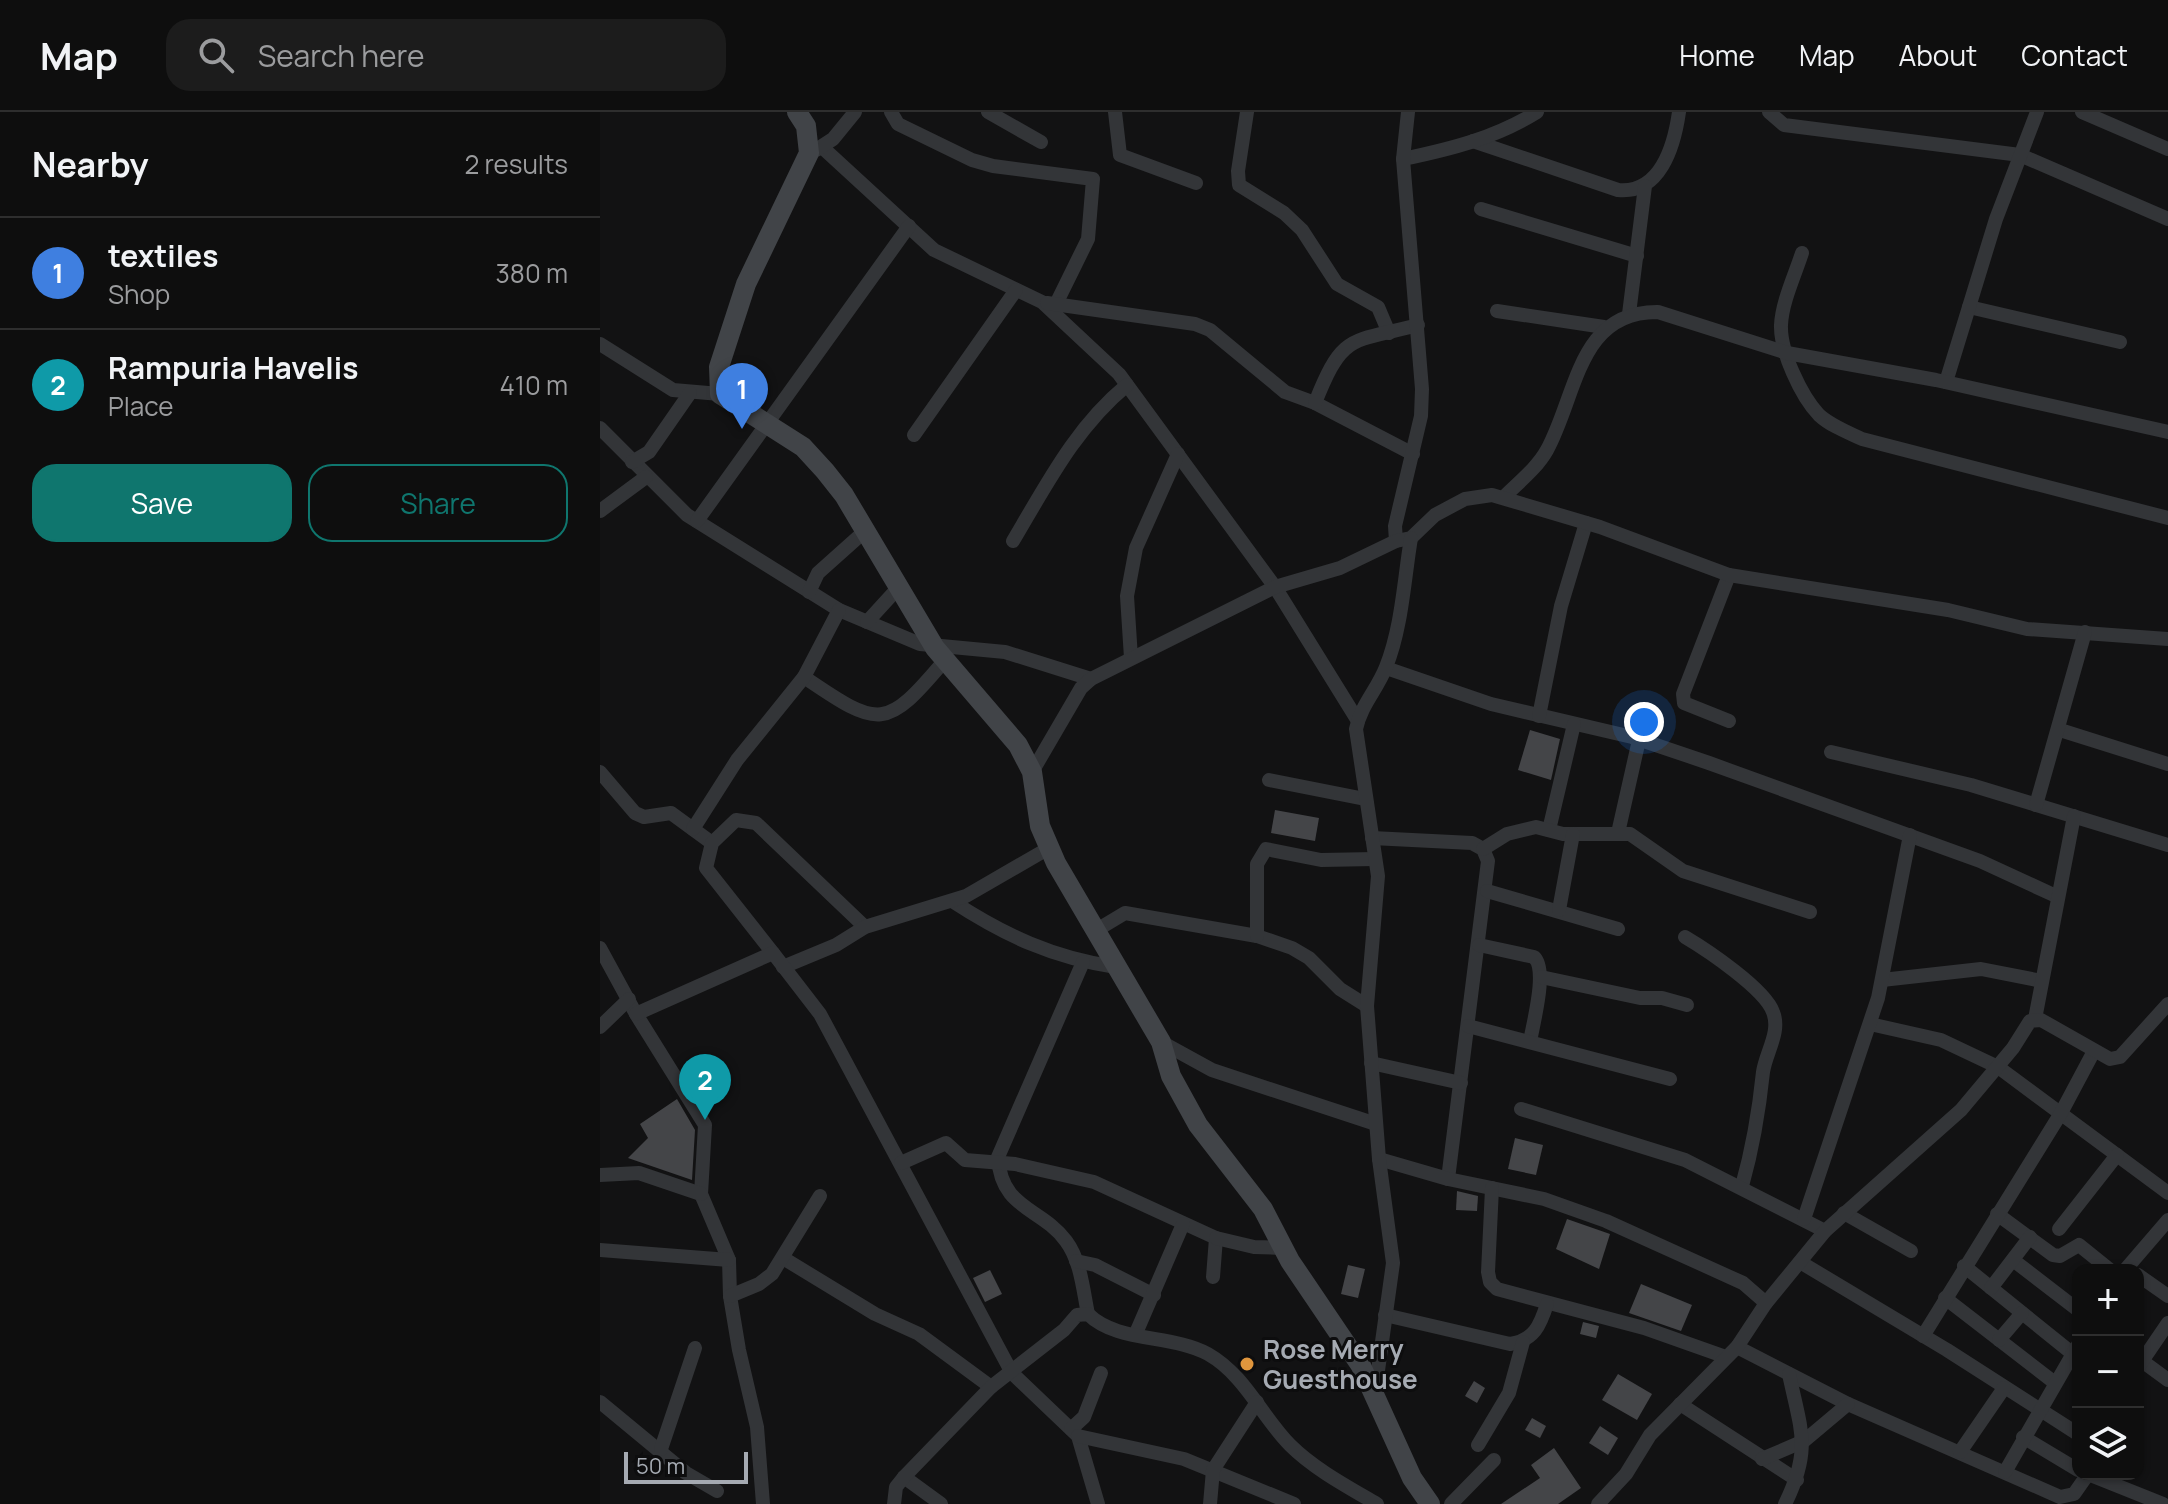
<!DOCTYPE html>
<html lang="en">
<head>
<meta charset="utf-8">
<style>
  body { margin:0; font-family:Manrope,sans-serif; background:#1c1c1c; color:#f1f3f6 }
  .controls { position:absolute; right:24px; bottom:24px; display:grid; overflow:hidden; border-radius:16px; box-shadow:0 2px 6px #0004 }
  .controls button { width:72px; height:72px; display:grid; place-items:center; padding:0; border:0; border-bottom:2px solid #2e2e2e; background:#0e0e0e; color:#f1f3f6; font:40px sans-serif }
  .scale { position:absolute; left:24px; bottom:20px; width:124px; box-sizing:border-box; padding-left:8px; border:4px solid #a5aab2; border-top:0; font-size:22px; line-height:28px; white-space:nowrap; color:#a5aab2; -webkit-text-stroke:6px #0d0d0e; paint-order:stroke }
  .you { position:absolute; left:1044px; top:610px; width:28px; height:28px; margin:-20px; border:6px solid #fff; border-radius:50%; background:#1a73e8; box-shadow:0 0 0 12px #1a73e833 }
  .badge { display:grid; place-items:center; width:52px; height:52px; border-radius:50%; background:#0f766e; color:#fff; font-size:26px; font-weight:700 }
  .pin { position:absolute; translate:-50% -66px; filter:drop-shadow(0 2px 4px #0008) }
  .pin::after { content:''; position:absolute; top:42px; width:28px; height:24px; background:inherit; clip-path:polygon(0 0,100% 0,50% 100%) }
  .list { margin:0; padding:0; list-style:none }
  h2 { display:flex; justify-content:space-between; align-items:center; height:104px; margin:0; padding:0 32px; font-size:34px }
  h2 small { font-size:26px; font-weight:400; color:#9b9c9e }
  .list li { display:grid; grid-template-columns:52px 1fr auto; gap:24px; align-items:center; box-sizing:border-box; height:112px; padding:0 32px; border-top:2px solid #2e2e2e }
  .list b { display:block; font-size:30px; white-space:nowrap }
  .list p { margin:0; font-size:26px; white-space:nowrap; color:#9b9c9e }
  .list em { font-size:26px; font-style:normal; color:#9b9c9e }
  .actions { display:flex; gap:16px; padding:24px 32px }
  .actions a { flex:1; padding:18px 0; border:2px solid #0f766e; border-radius:24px; text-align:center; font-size:28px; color:#0f766e }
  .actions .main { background:#0f766e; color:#fff }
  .icon { flex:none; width:44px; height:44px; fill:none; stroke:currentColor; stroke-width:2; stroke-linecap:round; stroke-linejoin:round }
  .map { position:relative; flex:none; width:1568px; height:1392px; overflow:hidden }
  header { display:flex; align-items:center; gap:48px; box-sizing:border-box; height:112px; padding:0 40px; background:#0e0e0e; border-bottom:2px solid #2e2e2e }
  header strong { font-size:38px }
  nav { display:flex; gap:44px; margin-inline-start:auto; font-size:28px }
  .search { width:560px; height:72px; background:#1c1c1c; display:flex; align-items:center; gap:20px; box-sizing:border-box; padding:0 28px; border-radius:24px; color:#9b9c9e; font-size:30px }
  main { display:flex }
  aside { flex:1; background:#0e0e0e }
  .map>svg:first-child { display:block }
</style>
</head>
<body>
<header>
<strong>Map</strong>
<div class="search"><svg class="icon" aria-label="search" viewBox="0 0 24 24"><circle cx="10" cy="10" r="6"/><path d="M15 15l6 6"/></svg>Search here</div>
<nav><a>Home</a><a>Map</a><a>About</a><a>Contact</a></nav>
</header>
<main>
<aside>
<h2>Nearby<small>2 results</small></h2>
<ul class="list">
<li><span class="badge" style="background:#3f7fe0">1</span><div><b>textiles</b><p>Shop</p></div><em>380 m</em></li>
<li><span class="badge" style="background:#0f9aa8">2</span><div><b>Rampuria Havelis</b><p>Place</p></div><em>410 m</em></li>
</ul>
<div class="actions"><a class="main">Save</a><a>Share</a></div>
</aside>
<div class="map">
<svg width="1568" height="1392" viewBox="0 0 1568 1392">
  <rect width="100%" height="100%" fill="#121213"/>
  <g fill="#444548">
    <path d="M930,618L960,627L951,668L918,658Z"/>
    <path d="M675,698L719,706L715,729L671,721Z"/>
    <path d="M77,987L95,1018L92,1068L28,1046L48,1026L40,1012Z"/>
    <path d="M915,1026L943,1033L936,1063L908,1057Z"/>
    <path d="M857,1079L878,1084L877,1099L856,1098Z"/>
    <path d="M967,1107L1010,1122L999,1157L956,1137Z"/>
    <path d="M748,1153L765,1157L758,1186L741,1182Z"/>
    <path d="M390,1158L402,1182L385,1190L373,1166Z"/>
    <path d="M1041,1172L1092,1193L1081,1219L1029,1201Z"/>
    <path d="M983,1210L999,1214L996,1226L980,1222Z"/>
    <path d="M1018,1262L1052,1282L1037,1308L1002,1288Z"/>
    <path d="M874,1269L885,1276L877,1291L865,1284Z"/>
    <path d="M932,1306L946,1314L940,1326L925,1318Z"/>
    <path d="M1000,1314L1018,1326L1008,1343L989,1331Z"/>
    <path d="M954,1336L981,1376L958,1392H901L940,1366L931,1353Z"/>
  </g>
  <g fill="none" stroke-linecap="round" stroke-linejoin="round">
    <g stroke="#333538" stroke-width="14">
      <path d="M291,0L298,12L372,48L393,54L493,67L488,127L456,192"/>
      <path d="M388,0L441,30"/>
      <path d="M515,0L520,43L596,71"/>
      <path d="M647,0L638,59L639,73L684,101L702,118L737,172L778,195L789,221"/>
      <path d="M1169,0L1184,13L1420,43L1568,107"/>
      <path d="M1482,0L1568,37"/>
      <path d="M873,29L1018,78C1060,82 1074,35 1079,0"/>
      <path d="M223,36L334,138L442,190L519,262L675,475L758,609"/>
      <path d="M216,38L233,27L255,0"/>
      <path d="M803,47C851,37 895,26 937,0"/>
      <path d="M881,97L1037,144"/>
      <path d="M1202,141C1195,163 1182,190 1181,213C1180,239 1201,284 1219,303C1231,314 1247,320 1262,327L1568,406"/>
      <path d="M447,191L595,212L610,218L685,280L715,291L813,342"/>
      <path d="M1369,195L1520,230"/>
      <path d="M897,199L1004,215"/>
      <path d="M1029,202L1045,74"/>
      <path d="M0,232L73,278L120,282"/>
      <path d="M1346,270L1396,107L1437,0"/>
      <path d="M715,291C743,221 749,231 818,213"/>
      <path d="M0,316L87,403L239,498L320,532L405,540L491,567"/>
      <path d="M314,323L416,178"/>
      <path d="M32,350L49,340L90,281"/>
      <path d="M905,384C919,370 937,356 947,338C977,283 978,199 1058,200L1187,241L1336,268L1568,320"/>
      <path d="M0,399L46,365"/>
      <path d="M97,409L309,114"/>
      <path d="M413,429C447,372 475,316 527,273"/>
      <path d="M796,429L795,414L821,304L822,277L803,47L808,0"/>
      <path d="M209,480L218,461L265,419"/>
      <path d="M267,510L298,476"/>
      <path d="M531,546L527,484L536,436L578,342"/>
      <path d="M786,556L891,592L1032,625L1109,651L1380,749L1456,784"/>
      <path d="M204,565C280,617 286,618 345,548"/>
      <path d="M939,604L961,494L986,411"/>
      <path d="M1129,609L1084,591L1083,582L1129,463"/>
      <path d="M1460,618L1568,652"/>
      <path d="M1231,640L1371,673L1568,733"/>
      <path d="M0,660L35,701L44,705L71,701L112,731"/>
      <path d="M432,660L481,576L491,567L675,475L740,456L796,429L811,426L835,403L865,387L892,383L1000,415L1129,463L1348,498L1427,517L1568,527"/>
      <path d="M669,668L765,687"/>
      <path d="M1436,693L1485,520"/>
      <path d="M93,717L137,648L204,565L239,498"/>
      <path d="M949,718L974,612"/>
      <path d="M1018,721L1039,628"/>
      <path d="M772,726L872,731L883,737L888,749L848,1067"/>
      <path d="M883,737L907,722L936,715L963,722H1030L1083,759L1210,800"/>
      <path d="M887,779L1018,817"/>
      <path d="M352,789C404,823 453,846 516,855"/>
      <path d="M959,798L973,722"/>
      <path d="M495,819L525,801L657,824L692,836L709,846L740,877L767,894"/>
      <path d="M657,824V752L666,737L721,748L775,747"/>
      <path d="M1085,825C1107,838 1165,877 1173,900C1181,920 1166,940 1163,960C1159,999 1153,1035 1142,1074"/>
      <path d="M879,833L934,845C948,858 933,911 930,930"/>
      <path d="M0,836L36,902L105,1013L101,1082L129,1148L130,1184L139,1238L157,1315L163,1392"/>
      <path d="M173,841L106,756L112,731L136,708L156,711L265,815"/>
      <path d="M483,850L398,1045C401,1098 441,1095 466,1129C481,1149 483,1178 488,1202"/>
      <path d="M183,855L236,833L265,815L366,784L449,736"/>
      <path d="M941,865L1040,886H1062L1087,893"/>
      <path d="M1282,868L1381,857L1442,869"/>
      <path d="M36,902L173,841L220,902L412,1261L478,1324L498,1392"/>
      <path d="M1435,907L1474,704"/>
      <path d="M1270,912L1341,928L1398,955L1568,1081"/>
      <path d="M868,914L1070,967"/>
      <path d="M0,915L29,887"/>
      <path d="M561,930L612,958L776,1012"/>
      <path d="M771,951L861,971"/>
      <path d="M921,997L1085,1048L1225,1119"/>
      <path d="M779,1047L848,1067L944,1087L1006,1109L1143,1171L1166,1191"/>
      <path d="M301,1051L346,1031L365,1048L415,1052L494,1070L616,1126L613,1165"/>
      <path d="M0,1063L39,1061L101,1082"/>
      <path d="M892,1076L888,1160L890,1170L897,1177L1044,1216L1126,1245"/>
      <path d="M1244,1101L1311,1139"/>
      <path d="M1397,1102L1453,1143L1460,1144L1479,1133L1510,1158"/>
      <path d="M1204,1107L1278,886L1310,723"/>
      <path d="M1459,1117L1517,1043"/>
      <path d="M616,1126L654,1135L683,1136"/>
      <path d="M0,1138L129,1148"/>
      <path d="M183,1146L275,1202L319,1222L391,1275"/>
      <path d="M1413,1148L1478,1198"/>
      <path d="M476,1149L495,1153L554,1183"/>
      <path d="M1200,1150L1347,1238L1478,1322"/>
      <path d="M1364,1154L1473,1242"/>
      <path d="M1525,1158L1568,1108"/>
      <path d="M1538,1163L1568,1184"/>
      <path d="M1391,1176L1430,1125"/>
      <path d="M130,1184L159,1172L172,1162L220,1084"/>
      <path d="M1345,1186L1455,1271"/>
      <path d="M785,1203L910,1232C934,1228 940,1214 947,1192"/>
      <path d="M536,1221L583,1112"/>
      <path d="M1323,1224L1461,1001L1494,939"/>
      <path d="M1399,1228L1422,1201"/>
      <path d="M1137,1235L1248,1292L1460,1385L1474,1382L1488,1362L1563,1392"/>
      <path d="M1538,1246L1568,1268"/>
      <path d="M1538,1255L1568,1211"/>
      <path d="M775,1280L793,1151L779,1047L767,894L778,764L756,617C761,593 777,578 786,555C802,515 804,468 811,426"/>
      <path d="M0,1290L86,1361L117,1379"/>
      <path d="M1080,1292L1197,1368"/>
      <path d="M471,1317L484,1305L501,1261"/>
      <path d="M478,1324L584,1347L694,1392"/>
      <path d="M1423,1325L1478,1358"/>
      <path d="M878,1333L909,1281L923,1230"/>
      <path d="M61,1337L95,1236"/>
      <path d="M1360,1340L1404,1276"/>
      <path d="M1162,1347L1204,1329L1248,1292"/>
      <path d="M1405,1360L1478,1233"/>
      <path d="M304,1365L341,1392"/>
      <path d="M294,1392L296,1375L304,1365L391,1275L464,1218L477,1203L488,1202C517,1231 572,1222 608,1242C645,1263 662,1305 690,1333C714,1357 748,1375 777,1392"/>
      <path d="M610,1392L613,1358L657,1290"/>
      <path d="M851,1392L894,1348"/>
      <path d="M998,1392L1026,1362L1050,1323L1137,1235L1166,1191L1225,1119L1361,998L1413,936L1430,909L1441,908L1510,947L1520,945L1568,892"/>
      <path d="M1185,1392C1212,1337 1201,1319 1189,1262"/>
    </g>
    <path stroke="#414448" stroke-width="20" d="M197,0L206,14L209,41L146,172L119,255L120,282L203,335L225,359L244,383L335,536L418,633L432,660L440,714L456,751L561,930L571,964L598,1013L663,1097L690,1149L761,1254L812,1366L830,1392"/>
  </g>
  <circle fill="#e0963d" stroke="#0d0d0e" stroke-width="3" cx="647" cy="1252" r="8"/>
  <g text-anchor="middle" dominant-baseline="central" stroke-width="6" stroke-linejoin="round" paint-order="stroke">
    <g font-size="26" font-weight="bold" fill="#a5aab2" stroke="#0d0d0e" text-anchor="start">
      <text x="663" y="1237">Rose Merry<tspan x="663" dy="30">Guesthouse</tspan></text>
    </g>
  </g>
</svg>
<div class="controls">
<button>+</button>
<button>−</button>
<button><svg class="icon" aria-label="layers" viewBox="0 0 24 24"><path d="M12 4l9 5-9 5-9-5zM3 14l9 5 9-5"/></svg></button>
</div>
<div class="scale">50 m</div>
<div class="you"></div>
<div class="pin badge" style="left:142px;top:317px;background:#3f7fe0">1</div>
<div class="pin badge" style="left:105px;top:1008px;background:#0f9aa8">2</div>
</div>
</main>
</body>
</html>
